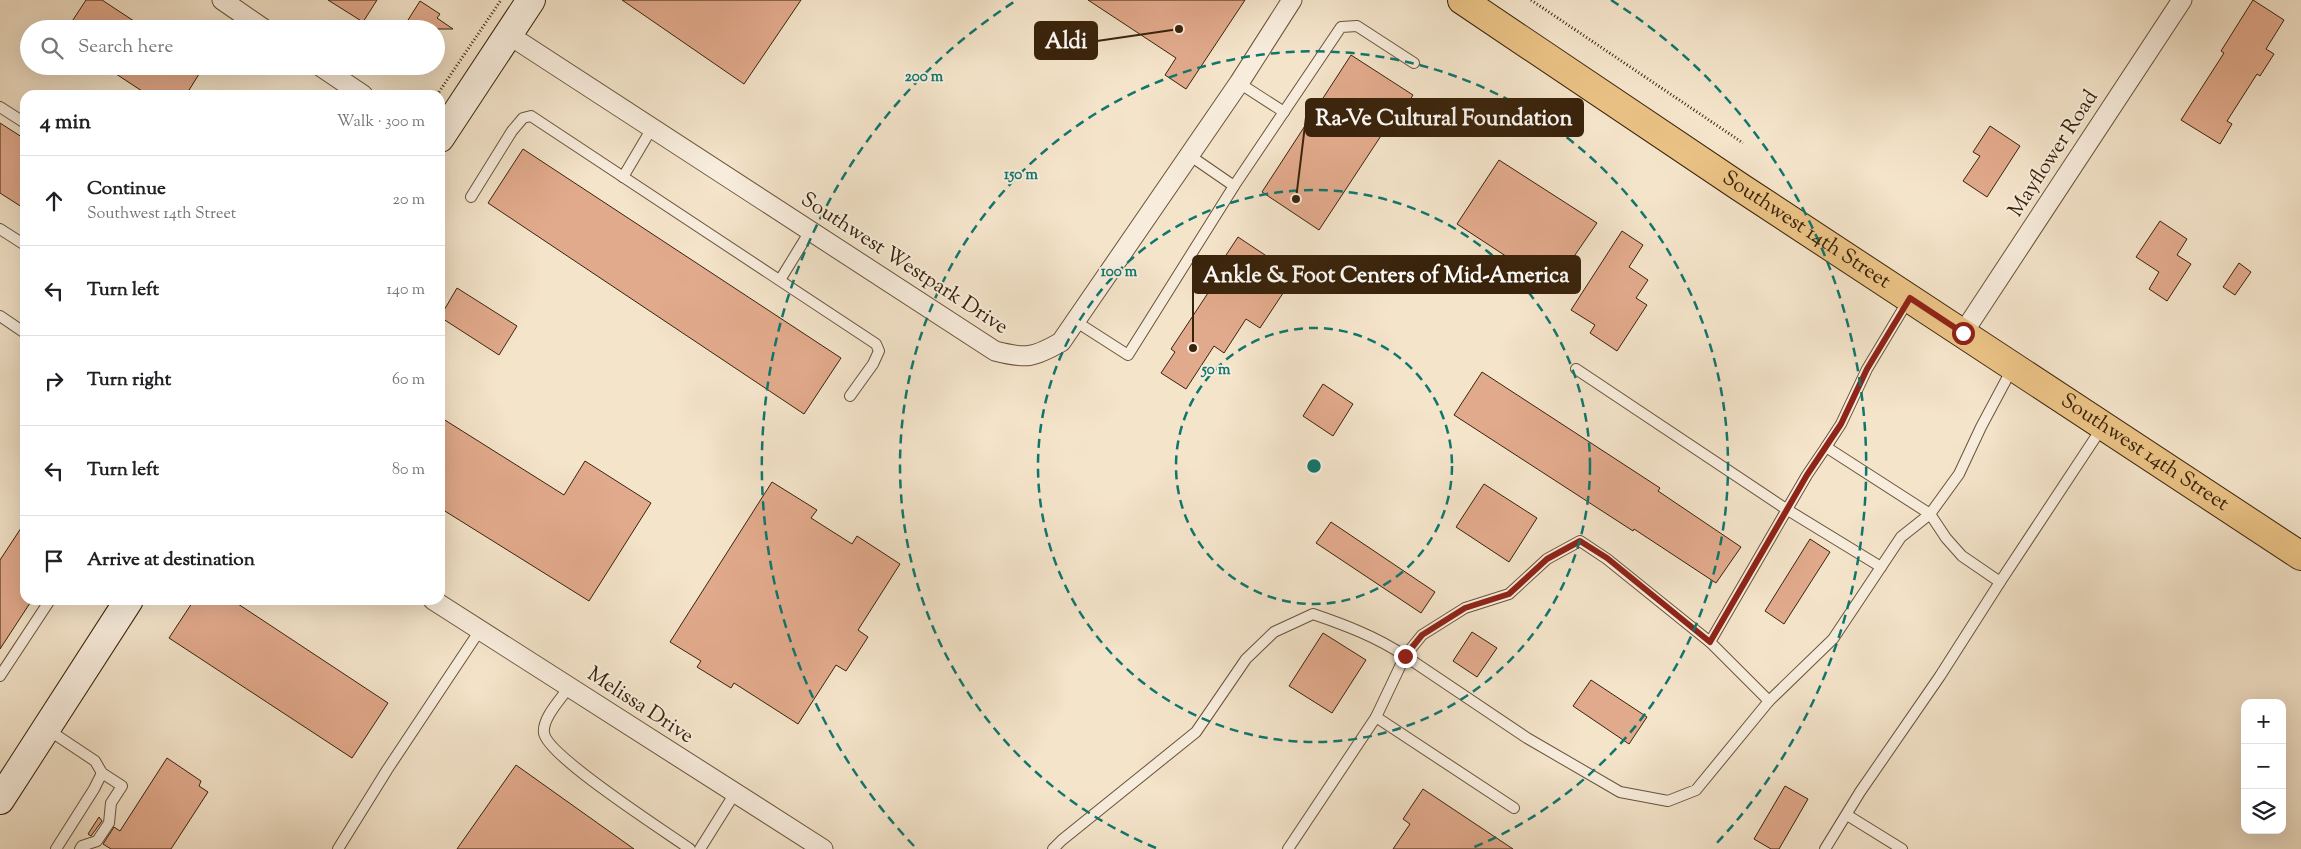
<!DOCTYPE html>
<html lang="en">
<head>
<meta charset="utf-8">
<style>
  body { margin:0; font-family:"Sorts Mill Goudy",serif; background:#f6f6f6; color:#202124 }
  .controls { position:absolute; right:15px; bottom:15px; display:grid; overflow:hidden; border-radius:10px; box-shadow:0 5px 20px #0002 }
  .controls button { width:45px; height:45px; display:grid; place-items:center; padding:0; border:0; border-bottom:1px solid #e0e0e0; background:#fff; color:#202124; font:25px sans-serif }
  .stop { position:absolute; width:15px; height:15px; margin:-11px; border:4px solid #8f2418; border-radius:50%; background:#fff }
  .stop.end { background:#8f2418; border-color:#fff; box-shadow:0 1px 5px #0008 }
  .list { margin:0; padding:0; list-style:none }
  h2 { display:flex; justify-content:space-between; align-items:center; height:65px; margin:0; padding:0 20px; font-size:21px }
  h2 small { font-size:16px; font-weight:400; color:#757577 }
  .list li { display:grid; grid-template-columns:32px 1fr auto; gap:15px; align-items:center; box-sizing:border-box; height:90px; padding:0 20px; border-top:1px solid #e0e0e0 }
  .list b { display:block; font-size:19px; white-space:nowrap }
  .list p { margin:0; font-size:16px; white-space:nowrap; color:#757577 }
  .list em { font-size:16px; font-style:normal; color:#757577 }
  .icon { flex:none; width:28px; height:28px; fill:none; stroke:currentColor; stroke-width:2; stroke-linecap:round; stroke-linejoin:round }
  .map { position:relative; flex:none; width:2301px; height:849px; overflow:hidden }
  .search { position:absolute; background:#fff; box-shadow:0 5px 20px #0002; left:20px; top:20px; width:425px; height:55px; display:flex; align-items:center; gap:12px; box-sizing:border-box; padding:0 18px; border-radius:28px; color:#757577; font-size:19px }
  .panel { position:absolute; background:#fff; box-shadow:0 5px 20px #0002; left:20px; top:90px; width:425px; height:515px; border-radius:15px }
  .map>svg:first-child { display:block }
</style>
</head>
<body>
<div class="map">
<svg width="2301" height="849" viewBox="0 0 2301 849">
  <rect width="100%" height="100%" fill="#f4e4ca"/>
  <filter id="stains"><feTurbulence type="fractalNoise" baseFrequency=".004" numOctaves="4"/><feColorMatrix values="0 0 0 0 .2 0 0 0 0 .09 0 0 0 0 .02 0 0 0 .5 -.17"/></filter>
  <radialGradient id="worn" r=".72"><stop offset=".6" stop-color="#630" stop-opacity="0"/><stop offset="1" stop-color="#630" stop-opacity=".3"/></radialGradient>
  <g fill="#e2aa8c" stroke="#39230b">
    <path d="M86,0H102L146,29H67Z"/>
    <path d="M328,0H377L363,22Z"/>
    <path d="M622,0H801L744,84Z"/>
    <path d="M1088,0H1245L1186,89L1165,75L1176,58Z"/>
    <path d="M2253,0L2284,20L2266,49L2274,54L2260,76L2257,74L2227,121L2232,124L2220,144L2181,120L2224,53L2221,51Z"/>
    <path d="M420,1L440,14L437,18L453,29H422L408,20Z"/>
    <path d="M1351,55L1413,95L1400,115L1396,113L1319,230L1262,192Z"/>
    <path d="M104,66H204L186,95H148Z"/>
    <path d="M0,123L25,139V209L0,193Z"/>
    <path d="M1990,126L2020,146L1987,197L1963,181L1980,156L1973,152Z"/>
    <path d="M523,149L841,358L804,414L488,203Z"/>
    <path d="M1499,160L1597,223L1553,287L1457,224Z"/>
    <path d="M2160,221L2187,239L2177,255L2191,264L2167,301L2149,289L2159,272L2136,257Z"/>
    <path d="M1622,231L1643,245L1629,267L1648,280L1636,298L1647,305L1617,351L1590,333L1595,325L1571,310Z"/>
    <path d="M1238,237L1295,275L1260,328L1246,319L1224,353L1214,346L1186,389L1161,373L1175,352L1171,349L1208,293L1203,290Z"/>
    <path d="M2239,263L2251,272L2235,295L2223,287Z"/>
    <path d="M457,288L517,326L499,355L440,317Z"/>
    <path d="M1482,372L1660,488L1658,491L1741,547L1716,583L1634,529L1633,531L1454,415Z"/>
    <path d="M1323,384L1353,404L1333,436L1303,416Z"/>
    <path d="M440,417L564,495L585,461L651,503L589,601L440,508Z"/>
    <path d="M772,482L817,510L811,518L852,544L857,536L900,564L858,630L868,637L846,671L836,665L798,724L734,683L731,688L697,667L701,661L670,642Z"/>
    <path d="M1484,484L1537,518L1509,562L1456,527Z"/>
    <path d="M25,522V600H32L0,649V560Z"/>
    <path d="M1331,522L1435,592L1421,613L1316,543Z"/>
    <path d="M1810,539L1830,552L1784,624L1765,611Z"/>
    <path d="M194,600H232L388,703L352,758L169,638Z"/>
    <path d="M1472,632L1497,648L1477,677L1453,661Z"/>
    <path d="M1323,633L1366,660L1332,713L1289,686Z"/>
    <path d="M1591,680L1647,717L1629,744L1573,706Z"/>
    <path d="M167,758L201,781L199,786L208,792L171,849H111L103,844L114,827L120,831Z"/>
    <path d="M516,765L634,849H457Z"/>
    <path d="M1785,786L1808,799L1779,849H1771L1754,839Z"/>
    <path d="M1423,789L1513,849H1393L1410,824L1403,819Z"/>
    <path d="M99,817L102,821L91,836L88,834Z"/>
  </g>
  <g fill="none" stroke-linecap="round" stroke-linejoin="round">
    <defs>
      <g id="lane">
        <path d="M1239,83L1284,112"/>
        <path d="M0,107L25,123"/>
        <path d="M1189,155L1234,186L1341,27L1357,26L1414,63"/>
        <path d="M623,177L652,128"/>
        <path d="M471,197L512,131L523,118L531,116L876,344L879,351L873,364L850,396"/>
        <path d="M0,229L25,245"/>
        <path d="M780,280L810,231"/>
        <path d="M1909,299L1867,369L1841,424L1826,447L1930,514L1959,474L1981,427L2013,367"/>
        <path d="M0,316L25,333"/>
        <path d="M1075,321L1128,355L1234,186"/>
        <path d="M1576,369L1786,509L1881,567"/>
        <path d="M1710,642L1607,559L1580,541L1547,559L1509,594L1465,608L1422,635L1405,656L1527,738L1620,792L1668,801L1696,790L1769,701L1833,639L1901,537L1930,514L1946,538L1962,556L2000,582L2103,426"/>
        <path d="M0,676L50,600"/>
        <path d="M569,687C561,699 542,718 544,733C547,756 666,832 690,849"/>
        <path d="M1769,701L1710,642L1807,475L1826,447"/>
        <path d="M47,729L95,761L102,773L122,786L111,803L109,823L97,841L82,846L80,849"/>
        <path d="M1847,815L1902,849"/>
        <path d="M56,849L94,789L102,773"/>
        <path d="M338,849L387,770L480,630"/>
        <path d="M700,849L735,793"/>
        <path d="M1053,849L1062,840L1196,732L1246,659L1274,632L1313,614C1345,625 1377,637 1405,656L1376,717"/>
        <path d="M1288,849L1376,717L1514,808"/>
        <path d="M1825,849L1860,792L1940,676L2000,582"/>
      </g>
      <g id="street">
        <path d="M222,0L264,29"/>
        <path d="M509,35L995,351C1026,359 1033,358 1061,342L1239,83L1292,0"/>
        <path d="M320,66L363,95"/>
        <path d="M1963,333L2182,0"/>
        <path d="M433,600L823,849"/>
      </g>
      <g id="secondary">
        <path d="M440,138L531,0"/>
        <path d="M0,800L129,600"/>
      </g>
      <g id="primary">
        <path id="s1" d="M1462,0L1740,187L2301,556"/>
      </g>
    </defs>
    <use href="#lane" stroke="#68533b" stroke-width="12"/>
    <use href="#street" stroke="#68533b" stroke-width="21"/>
    <use href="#secondary" stroke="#39230b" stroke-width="30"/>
    <use href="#primary" stroke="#39230b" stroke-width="30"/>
    <g stroke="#39230b" stroke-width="3" stroke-dasharray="1 2.5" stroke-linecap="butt">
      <path d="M1531,0L1743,143"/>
      <path d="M437,95L501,0"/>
    </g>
    <use href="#lane" stroke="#f8eddd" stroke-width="10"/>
    <use href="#street" stroke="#f8eddd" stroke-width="19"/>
    <use href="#secondary" stroke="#f8eddd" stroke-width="28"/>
    <use href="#primary" stroke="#eac285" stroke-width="28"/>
  </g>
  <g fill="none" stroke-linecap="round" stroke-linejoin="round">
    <path stroke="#8f2418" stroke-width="6" d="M1405,656L1422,635L1465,608L1509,594L1547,559L1580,541L1607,558L1710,642L1807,475L1841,424L1867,369L1910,298L1963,333"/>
  </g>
  <g fill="none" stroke="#0f766e" stroke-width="2.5" stroke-dasharray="9 6">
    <circle cx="1314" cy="466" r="138"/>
    <circle cx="1314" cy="466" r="276"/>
    <path d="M1156 848A414 414 0 1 1 1472 848"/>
    <path d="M914 846A552 552 0 0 1 1017 0M1611 0A552 552 0 0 1 1714 846"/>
  </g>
  <g text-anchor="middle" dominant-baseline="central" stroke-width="4" stroke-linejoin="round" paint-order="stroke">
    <g font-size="21" fill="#39230b" stroke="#f8eddd">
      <text transform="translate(2054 154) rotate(-57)">Mayflower Road</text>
      <text stroke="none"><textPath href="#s1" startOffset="414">Southwest 14th Street</textPath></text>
      <text transform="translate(904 264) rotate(33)">Southwest Westpark Drive</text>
      <text stroke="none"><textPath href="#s1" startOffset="819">Southwest 14th Street</textPath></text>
      <text transform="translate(640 706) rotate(33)">Melissa Drive</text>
    </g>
  </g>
  <circle cx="1314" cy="466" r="8" fill="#0f766e" stroke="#f8eddd" stroke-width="2.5"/>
  <g font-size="15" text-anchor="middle" font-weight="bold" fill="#0f766e" stroke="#f8eddd" stroke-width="4" stroke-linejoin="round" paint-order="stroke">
    <text x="924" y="81">200 m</text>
    <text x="1021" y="179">150 m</text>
    <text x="1119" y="276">100 m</text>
    <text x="1216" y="374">50 m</text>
  </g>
  <path fill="none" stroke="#39230b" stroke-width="2" d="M1179 29L1097 41M1296 199L1306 117M1193 348L1193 274"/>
  <g fill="#39230b" stroke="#f8eddd" stroke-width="2">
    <circle cx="1179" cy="29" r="5"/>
    <circle cx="1296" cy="199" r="5"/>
    <circle cx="1193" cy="348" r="5"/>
  </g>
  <g fill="#39230b" stroke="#39230b" stroke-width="2">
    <rect x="1035" y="22" width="62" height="37" rx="5"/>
    <rect x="1306" y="99" width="277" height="37" rx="5"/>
    <rect x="1193" y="256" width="387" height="37" rx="5"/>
  </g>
  <g font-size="22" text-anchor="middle" font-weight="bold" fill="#fff">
    <text x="1066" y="48">Aldi</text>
    <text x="1444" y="125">Ra-Ve Cultural Foundation</text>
    <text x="1386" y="282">Ankle &amp; Foot Centers of Mid-America</text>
  </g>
  <rect width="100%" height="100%" filter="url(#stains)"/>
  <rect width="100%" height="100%" fill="url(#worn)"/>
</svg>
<div class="controls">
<button>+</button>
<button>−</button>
<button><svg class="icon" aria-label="layers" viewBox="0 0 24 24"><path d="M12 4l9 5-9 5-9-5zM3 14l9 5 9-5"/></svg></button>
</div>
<div class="stop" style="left:1963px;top:333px"></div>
<div class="stop end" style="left:1405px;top:656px"></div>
<div class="search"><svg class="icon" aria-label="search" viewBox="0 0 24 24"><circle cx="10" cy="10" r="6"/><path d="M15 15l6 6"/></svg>Search here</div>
<section class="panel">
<h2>4 min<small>Walk · 300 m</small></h2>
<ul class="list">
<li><svg class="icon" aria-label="ahead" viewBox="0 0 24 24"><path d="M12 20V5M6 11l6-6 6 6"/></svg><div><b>Continue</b><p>Southwest 14th Street</p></div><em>20 m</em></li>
<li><svg class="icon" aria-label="left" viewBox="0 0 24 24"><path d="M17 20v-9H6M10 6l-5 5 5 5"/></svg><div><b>Turn left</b></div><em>140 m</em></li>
<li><svg class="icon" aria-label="right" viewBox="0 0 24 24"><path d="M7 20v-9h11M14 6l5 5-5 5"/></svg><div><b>Turn right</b></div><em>60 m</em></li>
<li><svg class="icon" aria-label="left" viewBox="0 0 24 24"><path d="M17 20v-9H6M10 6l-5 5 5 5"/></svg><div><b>Turn left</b></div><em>80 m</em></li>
<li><svg class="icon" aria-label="arrive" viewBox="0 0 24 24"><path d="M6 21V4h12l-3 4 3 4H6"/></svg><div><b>Arrive at destination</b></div></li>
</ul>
</section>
</div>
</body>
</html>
